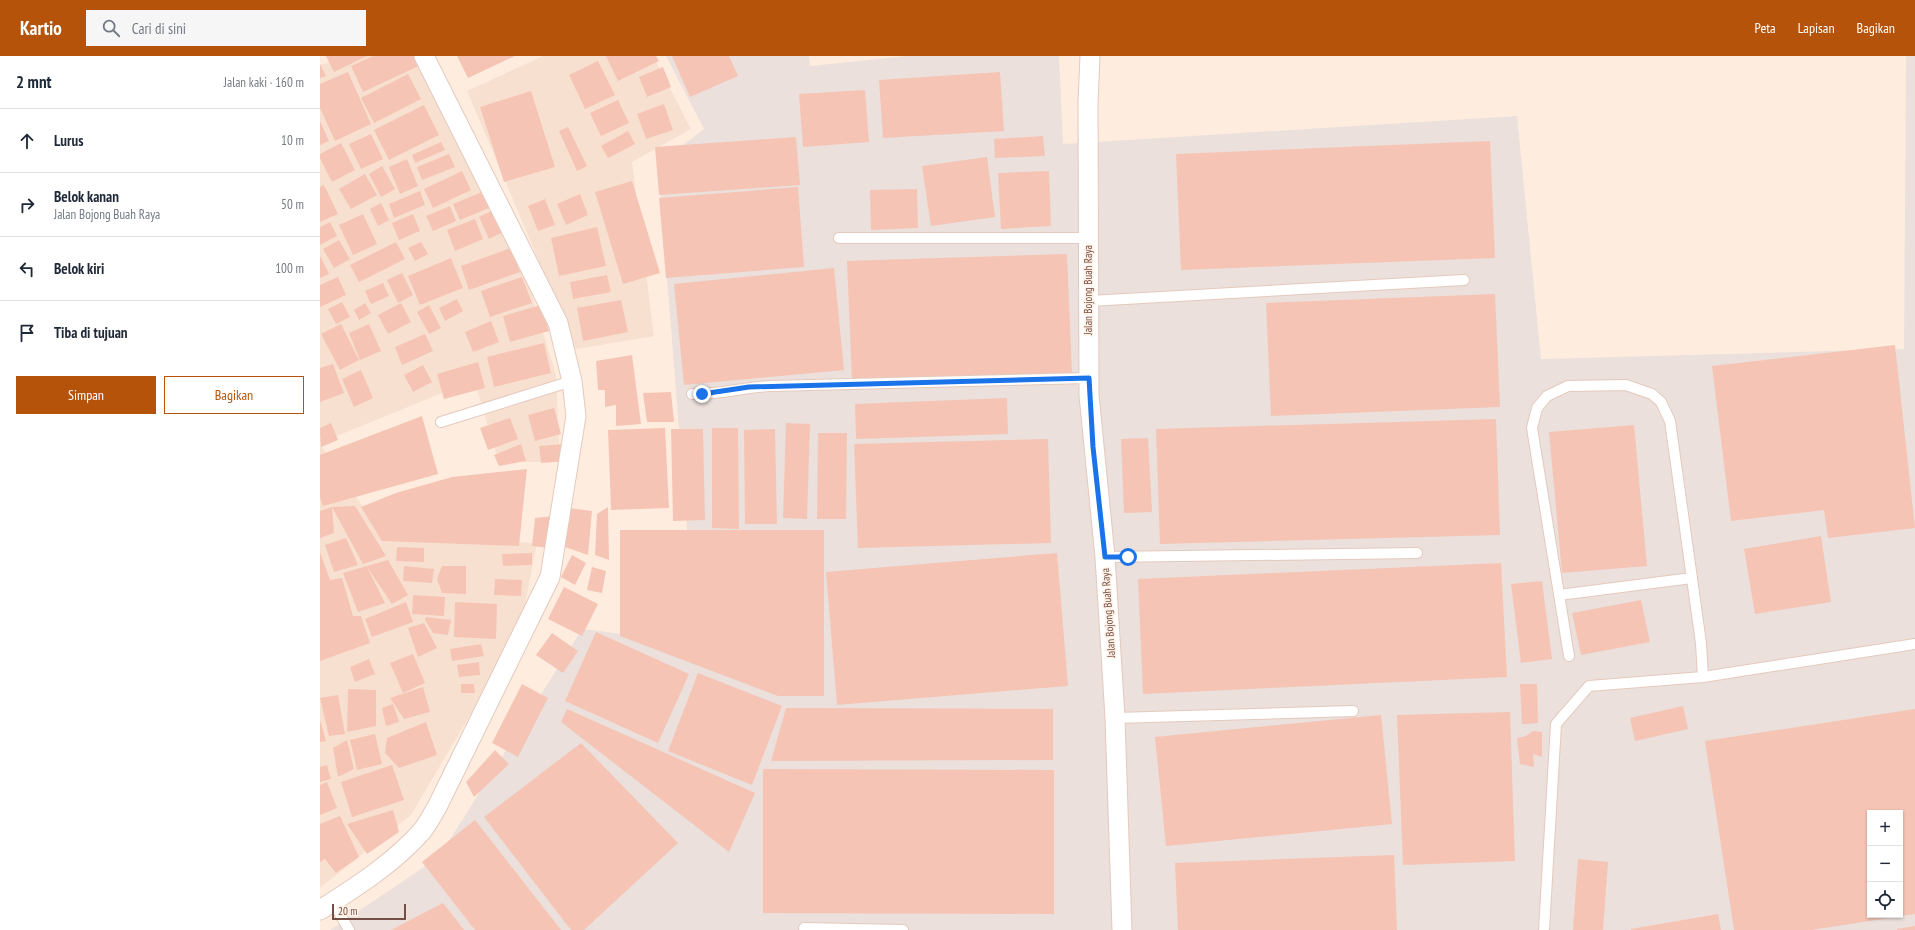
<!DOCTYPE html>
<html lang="id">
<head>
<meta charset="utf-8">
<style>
  body { margin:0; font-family:"PT Sans Narrow",sans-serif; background:#f6f6f7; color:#1f2937 }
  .controls { position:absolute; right:12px; bottom:12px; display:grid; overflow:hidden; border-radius:0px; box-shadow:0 1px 3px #0004 }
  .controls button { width:36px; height:36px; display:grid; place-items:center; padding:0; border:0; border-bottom:1px solid #e0e1e3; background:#fff; color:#1f2937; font:20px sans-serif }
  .scale { position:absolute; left:12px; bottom:10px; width:74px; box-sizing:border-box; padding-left:4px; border:2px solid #754f45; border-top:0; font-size:11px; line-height:14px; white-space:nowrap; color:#754f45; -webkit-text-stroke:3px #fff1e6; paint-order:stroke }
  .stop { position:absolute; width:12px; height:12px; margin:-9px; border:3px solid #1a73e8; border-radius:50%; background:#fff }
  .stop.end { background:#1a73e8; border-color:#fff; box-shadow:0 1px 4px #0008 }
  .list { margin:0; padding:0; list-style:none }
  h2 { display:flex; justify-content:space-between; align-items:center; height:52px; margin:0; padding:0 16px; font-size:17px }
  h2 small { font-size:13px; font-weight:400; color:#747a83 }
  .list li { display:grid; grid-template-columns:26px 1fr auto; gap:12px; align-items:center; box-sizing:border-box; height:64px; padding:0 16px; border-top:1px solid #e0e1e3 }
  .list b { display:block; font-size:15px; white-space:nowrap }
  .list p { margin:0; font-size:13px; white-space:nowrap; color:#747a83 }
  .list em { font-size:13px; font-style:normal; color:#747a83 }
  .actions { display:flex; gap:8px; padding:12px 16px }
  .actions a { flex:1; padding:9px 0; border:1px solid #b45309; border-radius:0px; text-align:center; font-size:14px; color:#b45309 }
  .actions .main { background:#b45309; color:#fff }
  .icon { flex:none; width:22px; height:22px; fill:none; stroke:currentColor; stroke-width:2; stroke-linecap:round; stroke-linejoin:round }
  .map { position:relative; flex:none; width:1595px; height:874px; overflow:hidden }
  header { display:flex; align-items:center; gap:24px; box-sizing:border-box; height:56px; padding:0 20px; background:#b45309; color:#fff }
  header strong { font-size:19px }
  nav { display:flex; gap:22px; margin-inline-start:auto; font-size:14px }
  .search { width:280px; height:36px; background:#f6f6f7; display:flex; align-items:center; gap:10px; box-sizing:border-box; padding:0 14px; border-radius:0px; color:#747a83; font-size:15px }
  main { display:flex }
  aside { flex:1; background:#fff }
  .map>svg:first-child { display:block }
</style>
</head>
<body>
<header>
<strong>Kartio</strong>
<div class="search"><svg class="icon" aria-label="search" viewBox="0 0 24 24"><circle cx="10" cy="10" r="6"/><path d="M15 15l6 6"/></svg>Cari di sini</div>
<nav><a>Peta</a><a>Lapisan</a><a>Bagikan</a></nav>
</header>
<main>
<aside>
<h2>2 mnt<small>Jalan kaki · 160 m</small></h2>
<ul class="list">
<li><svg class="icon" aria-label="ahead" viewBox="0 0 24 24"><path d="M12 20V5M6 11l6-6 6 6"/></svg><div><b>Lurus</b></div><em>10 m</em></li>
<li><svg class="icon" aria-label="right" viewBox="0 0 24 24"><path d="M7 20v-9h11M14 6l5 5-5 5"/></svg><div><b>Belok kanan</b><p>Jalan Bojong Buah Raya</p></div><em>50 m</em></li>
<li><svg class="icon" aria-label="left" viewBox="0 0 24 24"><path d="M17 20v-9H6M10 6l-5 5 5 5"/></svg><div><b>Belok kiri</b></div><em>100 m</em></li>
<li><svg class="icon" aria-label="arrive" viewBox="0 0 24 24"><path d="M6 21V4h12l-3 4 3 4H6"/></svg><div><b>Tiba di tujuan</b></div></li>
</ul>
<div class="actions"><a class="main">Simpan</a><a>Bagikan</a></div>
</aside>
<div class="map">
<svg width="1595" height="874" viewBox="0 0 1595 874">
  <rect width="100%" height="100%" fill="#feeddf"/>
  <g fill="#f8e0d0">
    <path d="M29,0H96L209,230L236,319L240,406H179L154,324L0,387V9Z"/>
    <path d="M223,0H333L371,73L312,106L334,280L256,293L147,35Z"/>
    <path d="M0,388L63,480L217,487L200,575L91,759L0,832Z"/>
  </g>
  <path fill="#ebe0db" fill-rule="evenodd" d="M346,0H489L490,10L588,0H739L743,88L1197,60L1221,303L1584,293L1586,0H1595V874H10L119,801L262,573L376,587L338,108L384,73ZM1550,757H1580V859H1550Z"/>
  <g fill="#f5c4b5" fill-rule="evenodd">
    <path d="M6,0H47L14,16Z"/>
    <path d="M53,0H100L103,8L43,36L31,10Z"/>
    <path d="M137,0H195L148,22Z"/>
    <path d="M286,0H336L339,5L298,25Z"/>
    <path d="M352,0H409L418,20L370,41Z"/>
    <path d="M278,5L295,39L265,53L249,19Z"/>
    <path d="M0,8L6,20L0,22Z"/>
    <path d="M343,11L351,31L327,41L319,21Z"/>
    <path d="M28,16L51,68L15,85L0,52V28Z"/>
    <path d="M680,16L684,75L563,82L559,24Z"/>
    <path d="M88,18L101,43L54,67L41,42Z"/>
    <path d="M545,34L549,86L483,91L479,38Z"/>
    <path d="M211,35L235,111L184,126L160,51Z"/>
    <path d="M298,44L309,67L281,80L270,57Z"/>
    <path d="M344,48L353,74L326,83L317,58Z"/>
    <path d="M104,49L119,79L69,104L54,74Z"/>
    <path d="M0,65L9,85L0,89Z"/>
    <path d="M248,71L267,110L257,115L239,75Z"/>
    <path d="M308,75L315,88L288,102L281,90Z"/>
    <path d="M51,78L63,103L41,113L29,88Z"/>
    <path d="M723,80L725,100L675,102L674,83Z"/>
    <path d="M476,81L480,129L339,139L335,91Z"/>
    <path d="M1170,85L1175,202L861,214L856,98Z"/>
    <path d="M121,86L125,94L95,107L92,99Z"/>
    <path d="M21,87L35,114L12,126L0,102V98Z"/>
    <path d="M129,98L135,111L102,124L97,111Z"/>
    <path d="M667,101L675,161L611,170L602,110Z"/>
    <path d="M87,103L98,130L80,138L69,111Z"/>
    <path d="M62,110L75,133L61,141L49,118Z"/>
    <path d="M142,115L151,134L113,152L104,133Z"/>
    <path d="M729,115L731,170L681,173L678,117Z"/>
    <path d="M45,118L57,139L31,153L19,133Z"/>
    <path d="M312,125L340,217L303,228L275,136Z"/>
    <path d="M4,129L18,158L0,166V131Z"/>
    <path d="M478,131L484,211L346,222L339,142Z"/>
    <path d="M597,133L598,172L551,174L550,134Z"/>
    <path d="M100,135L105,149L74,162L69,148Z"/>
    <path d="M162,136L169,152L140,164L133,148Z"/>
    <path d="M260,138L268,159L246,169L237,148Z"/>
    <path d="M225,143L235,169L218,175L208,150Z"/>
    <path d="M61,147L69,164L58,170L50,153Z"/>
    <path d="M130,150L136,165L113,175L106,160Z"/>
    <path d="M176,153L187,174L169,183L159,161Z"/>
    <path d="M43,158L57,188L33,199L19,169Z"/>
    <path d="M93,158L100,175L79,184L72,167Z"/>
    <path d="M155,163L163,183L135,195L127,174Z"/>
    <path d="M10,166L17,180L0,189V171Z"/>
    <path d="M277,171L286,210L239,220L231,182Z"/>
    <path d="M19,184L30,203L14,212L3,193Z"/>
    <path d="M76,186L85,203L39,226L30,209Z"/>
    <path d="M101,186L108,198L95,205L88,192Z"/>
    <path d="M191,192L200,216L149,234L141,210Z"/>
    <path d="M747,198L752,318L532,325L527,205Z"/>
    <path d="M0,200L9,218L0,222Z"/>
    <path d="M131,202L143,232L100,249L88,220Z"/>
    <path d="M514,212L524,314L364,329L354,228Z"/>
    <path d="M82,217L93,239L78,247L67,224Z"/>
    <path d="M287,219L291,236L253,243L250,226Z"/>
    <path d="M18,221L26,239L0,251V229Z"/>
    <path d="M202,221L212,247L170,261L161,235Z"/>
    <path d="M63,227L69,240L51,248L45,235Z"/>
    <path d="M1175,238L1180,351L951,360L946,247Z"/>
    <path d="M137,243L143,255L125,265L119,252Z"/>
    <path d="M301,244L308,276L263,285L257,252Z"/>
    <path d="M22,246L30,261L16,268L8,253Z"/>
    <path d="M45,247L51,257L39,264L34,254Z"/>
    <path d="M81,247L91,266L68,278L58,259Z"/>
    <path d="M109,249L121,272L109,278L97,256Z"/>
    <path d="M221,249L229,275L190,286L183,260Z"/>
    <path d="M171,265L179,286L153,296L145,276Z"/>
    <path d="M21,268L39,304L20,314L1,278Z"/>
    <path d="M49,268L61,295L40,304L29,277Z"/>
    <path d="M105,278L113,295L82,309L75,291Z"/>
    <path d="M224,287L231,317L174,331L167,301Z"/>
    <path d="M1575,289L1595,472L1508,482L1504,454L1411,465L1392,310Z"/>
    <path d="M312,299L321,368L296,370V349L285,351V334H278L276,305Z"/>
    <path d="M158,306L165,332L124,343L117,318Z"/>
    <path d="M13,308L24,337L0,346V312Z"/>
    <path d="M103,309L112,326L93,336L84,319Z"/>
    <path d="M41,314L53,342L34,351L22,323Z"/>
    <path d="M351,336L354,366H327L323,337Z"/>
    <path d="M687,342L688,378L536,383L535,348Z"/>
    <path d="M234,352L241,378L215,385L208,359Z"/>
    <path d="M102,360L118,418L3,450L0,441V399Z"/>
    <path d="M190,362L198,383L168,394L160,372Z"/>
    <path d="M1176,363L1180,479L840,488L836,373Z"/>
    <path d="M11,367L18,384L1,391L0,372Z"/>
    <path d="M466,367L490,368L487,463L463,462Z"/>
    <path d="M1314,369L1327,510L1242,517L1229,376Z"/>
    <path d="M345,372L349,452L291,454L288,374Z"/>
    <path d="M392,372H418L419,473L392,472Z"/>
    <path d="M351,373H383L385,464L353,465Z"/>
    <path d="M455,373L457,468H425L424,374Z"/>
    <path d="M498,377H527L526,463H497Z"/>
    <path d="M828,382L832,456L804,457L801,383Z"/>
    <path d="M728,383L731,487L538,492L534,388Z"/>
    <path d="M201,388L206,405L179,410L174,399Z"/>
    <path d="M244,388L246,405L221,407L219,390Z"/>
    <path d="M207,413L199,490L62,485L41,451L76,437L132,421Z"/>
    <path d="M35,450L66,500L43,508L12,451Z"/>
    <path d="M12,451L14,477L0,482V455Z"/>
    <path d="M288,451L289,504L275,499L277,458Z"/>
    <path d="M249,452L272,455L268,499L245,491Z"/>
    <path d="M234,460L228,492L212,490L215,462Z"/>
    <path d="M300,474H504V640H458L300,580Z"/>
    <path d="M1501,480L1511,546L1435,558L1424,493Z"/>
    <path d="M26,482L38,509L14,516L5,489Z"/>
    <path d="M77,491L104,492V506L76,505Z"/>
    <path d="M0,496L10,524L22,522L33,560H41L50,587L0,605Z"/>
    <path d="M212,497V509L183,510L182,498Z"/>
    <path d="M737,497L748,630L517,649L506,516Z"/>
    <path d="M252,499L266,507L255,529L241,521Z"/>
    <path d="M68,504L88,539L72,548L47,511L65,547L38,556L23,517Z"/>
    <path d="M1181,507L1187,621L823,638L818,523Z"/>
    <path d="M84,510L114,513L112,527L83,525Z"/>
    <path d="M122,510H146V538L122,537L117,523Z"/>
    <path d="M272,511L286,515L282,537L267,534Z"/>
    <path d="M175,523L202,524L201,540L174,539Z"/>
    <path d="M1222,525L1232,603L1201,607L1191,528Z"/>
    <path d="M244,531L278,548L262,580L228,563Z"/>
    <path d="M93,539L125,541L124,560L92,558Z"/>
    <path d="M1321,544L1330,586L1261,599L1252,557Z"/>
    <path d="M86,546L93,566L52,581L45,563Z"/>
    <path d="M135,546L177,548L176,583L134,581Z"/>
    <path d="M106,561L131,564L128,579L113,577L105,564Z"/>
    <path d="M104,567L117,592L98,601L88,572Z"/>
    <path d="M276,576L369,618L338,687L245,645Z"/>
    <path d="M232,577L258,595L243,617L216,599Z"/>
    <path d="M161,588L164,600L132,605L130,593Z"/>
    <path d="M93,598L105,627L83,637L70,607Z"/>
    <path d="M49,603L55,618L35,626L30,611Z"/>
    <path d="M159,606L160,619L139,621L137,609Z"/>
    <path d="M378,617L462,650L432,729L348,695Z"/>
    <path d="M141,628H154L155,637H141Z"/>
    <path d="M202,628L228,642L198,701L172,687Z"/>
    <path d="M1200,628H1217L1218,667L1202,668Z"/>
    <path d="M103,631L110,656L84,663L70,642Z"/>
    <path d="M28,633L56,634V670L27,676Z"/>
    <path d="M18,639L25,678L9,680L0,642Z"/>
    <path d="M73,648L79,666L66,670L62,652Z"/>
    <path d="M1363,650L1368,673L1315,685L1310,662Z"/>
    <path d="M466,652L733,653V704L451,705Z"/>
    <path d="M247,653L435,737L409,796L241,666Z"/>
    <path d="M1595,653V858L1491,874H1414L1385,685ZM1550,757H1580V859H1550Z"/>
    <path d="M1190,656L1195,805L1083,809L1077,659Z"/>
    <path d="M1061,659L1072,768L846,790L835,681Z"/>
    <path d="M0,664L6,685L0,686Z"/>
    <path d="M106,666L117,699L79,712L65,697L67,682Z"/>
    <path d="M1213,675L1222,676V701L1213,698L1214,711L1200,708L1197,682L1206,680Z"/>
    <path d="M55,678L62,708L37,714L30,684Z"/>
    <path d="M27,684L34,713L18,721L13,692Z"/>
    <path d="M261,687L358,787L264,874H251L164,761Z"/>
    <path d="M175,694L189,708L154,741L146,726Z"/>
    <path d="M7,709L11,723L0,726V711Z"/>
    <path d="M72,709L84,744L32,761L21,726Z"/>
    <path d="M443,713L734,714V858L443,857Z"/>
    <path d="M7,726L17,752L0,759V729Z"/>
    <path d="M73,754L79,776L47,798L27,768Z"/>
    <path d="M20,760L39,801L16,817L5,803L0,806V768Z"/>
    <path d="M155,764L241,874H155L102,806Z"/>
    <path d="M1074,799L1077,874H858L855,807Z"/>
    <path d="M1258,803L1288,806L1283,874H1253Z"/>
    <path d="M123,847L144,874H71Z"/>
    <path d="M1398,858L1401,874H1311V873Z"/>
    <path d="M1595,870V874H1577V873Z"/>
  </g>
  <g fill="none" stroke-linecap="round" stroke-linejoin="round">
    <defs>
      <g id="lane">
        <path d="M519,182H768"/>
        <path d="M769,245L1144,224"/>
        <path d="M372,338C398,339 425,331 451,330L769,322"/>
        <path d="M121,366L252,325"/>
        <path d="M785,501L1097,497"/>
        <path d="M1239,539L1372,522"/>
        <path d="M1249,600L1212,372L1217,352L1227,340L1248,330L1306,329L1332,338L1341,346L1350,365L1381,587L1383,621"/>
        <path d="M795,662L1033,655"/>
        <path d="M13,846L29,874"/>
        <path d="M484,872L583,874"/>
        <path d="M1224,874L1236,668L1269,630L1383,621L1595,588"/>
      </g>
      <g id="street">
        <path d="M770,0L768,46L769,339L785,501L795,662L802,874"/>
        <path d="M0,854C36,831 74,807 102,775C108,768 112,759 117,751L230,521L256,360L252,325L238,267L104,0"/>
      </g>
    </defs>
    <use href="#lane" stroke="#e4c9bd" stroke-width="12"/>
    <use href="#street" stroke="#e4c9bd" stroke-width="21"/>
    <use href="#lane" stroke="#fff" stroke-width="10"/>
    <use href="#street" stroke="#fff" stroke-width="19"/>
  </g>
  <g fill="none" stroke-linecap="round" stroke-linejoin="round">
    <path stroke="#1a73e8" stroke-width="5" d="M382,338L429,331L769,322L773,391L785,501H808"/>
  </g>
  <g text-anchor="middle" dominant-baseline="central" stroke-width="3" stroke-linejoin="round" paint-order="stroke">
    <g font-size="11" fill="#754f45" stroke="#fff1e6">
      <text transform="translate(768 234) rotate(-90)">Jalan Bojong Buah Raya</text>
      <text transform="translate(788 557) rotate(-94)">Jalan Bojong Buah Raya</text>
    </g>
  </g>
</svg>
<div class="controls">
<button>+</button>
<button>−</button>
<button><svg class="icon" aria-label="locate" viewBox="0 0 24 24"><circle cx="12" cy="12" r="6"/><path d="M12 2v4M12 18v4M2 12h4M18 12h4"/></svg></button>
</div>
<div class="scale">20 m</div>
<div class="stop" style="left:808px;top:501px"></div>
<div class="stop end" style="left:382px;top:338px"></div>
</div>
</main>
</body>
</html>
